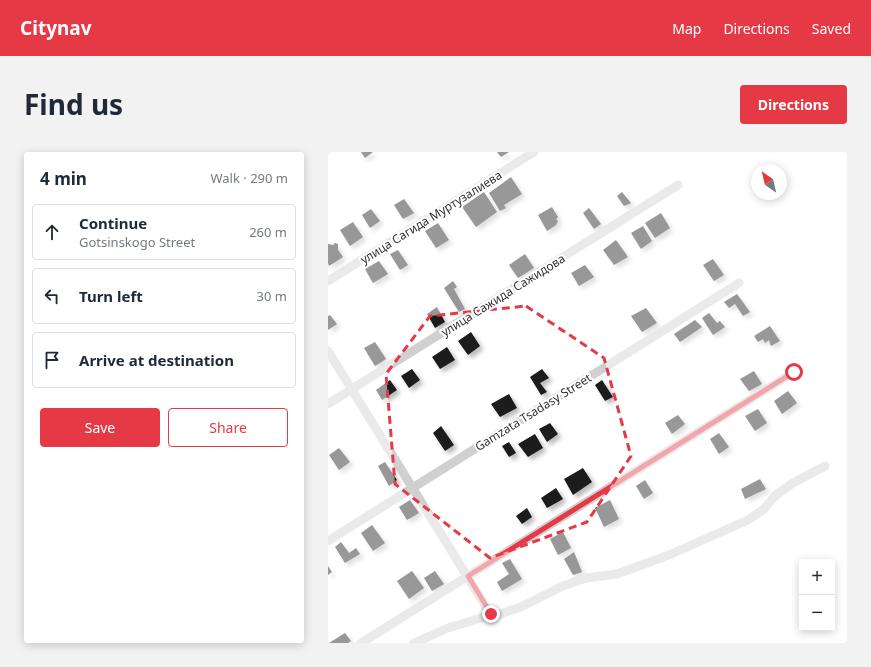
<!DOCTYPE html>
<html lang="en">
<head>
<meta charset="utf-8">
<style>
  body { margin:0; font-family:"Noto Sans",sans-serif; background:#f2f2f3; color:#1f2937 }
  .controls { position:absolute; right:12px; bottom:12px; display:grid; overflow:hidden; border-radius:4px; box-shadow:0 2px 10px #0003 }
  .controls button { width:36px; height:36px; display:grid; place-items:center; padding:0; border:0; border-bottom:1px solid #e0e1e3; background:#fff; color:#1f2937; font:20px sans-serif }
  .compass { position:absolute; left:423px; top:12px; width:36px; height:36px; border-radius:50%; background:#fff; box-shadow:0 2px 10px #0003; rotate:326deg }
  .stop { position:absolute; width:12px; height:12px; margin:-9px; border:3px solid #e63946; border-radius:50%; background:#fff }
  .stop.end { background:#e63946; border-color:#fff; box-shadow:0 1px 4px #0008 }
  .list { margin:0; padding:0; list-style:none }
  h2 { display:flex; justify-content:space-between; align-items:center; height:52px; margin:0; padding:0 16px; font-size:17px }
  h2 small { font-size:13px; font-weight:400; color:#747a83 }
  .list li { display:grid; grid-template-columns:26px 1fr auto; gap:12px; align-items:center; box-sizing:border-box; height:56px; margin:0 8px 8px; padding:0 8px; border:1px solid #e0e1e3; border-radius:4px }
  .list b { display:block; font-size:15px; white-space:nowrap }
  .list p { margin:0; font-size:13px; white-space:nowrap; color:#747a83 }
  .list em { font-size:13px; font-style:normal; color:#747a83 }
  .actions { display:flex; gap:8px; padding:12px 16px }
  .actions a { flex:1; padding:9px 0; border:1px solid #e63946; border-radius:4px; text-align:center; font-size:14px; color:#e63946 }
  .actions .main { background:#e63946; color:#fff }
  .icon { flex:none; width:22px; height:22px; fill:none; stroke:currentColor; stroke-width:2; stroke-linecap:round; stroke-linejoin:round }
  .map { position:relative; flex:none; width:519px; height:491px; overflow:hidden; border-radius:4px }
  header { display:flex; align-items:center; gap:24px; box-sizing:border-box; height:56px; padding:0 20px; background:#e63946; color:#fff }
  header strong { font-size:19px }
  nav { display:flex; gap:22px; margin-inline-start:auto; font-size:14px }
  .intro { display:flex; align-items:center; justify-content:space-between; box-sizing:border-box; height:96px; padding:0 24px }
  h1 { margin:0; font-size:28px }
  .button { padding:10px 18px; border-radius:4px; background:#e63946; color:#fff; font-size:14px; font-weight:700 }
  main { display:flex; gap:24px; padding:0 24px }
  aside { flex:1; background:#fff; border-radius:4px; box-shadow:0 2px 10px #0003 }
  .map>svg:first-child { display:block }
</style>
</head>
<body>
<header>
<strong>Citynav</strong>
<nav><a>Map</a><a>Directions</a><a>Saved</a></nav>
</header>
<div class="intro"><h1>Find us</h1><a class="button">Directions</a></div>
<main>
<aside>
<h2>4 min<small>Walk · 290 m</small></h2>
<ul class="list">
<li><svg class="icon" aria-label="ahead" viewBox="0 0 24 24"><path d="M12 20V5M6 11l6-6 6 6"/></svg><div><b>Continue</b><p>Gotsinskogo Street</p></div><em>260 m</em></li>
<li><svg class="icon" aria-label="left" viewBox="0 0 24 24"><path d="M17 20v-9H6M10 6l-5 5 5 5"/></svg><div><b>Turn left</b></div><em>30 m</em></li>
<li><svg class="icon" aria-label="arrive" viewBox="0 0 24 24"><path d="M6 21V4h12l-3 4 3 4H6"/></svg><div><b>Arrive at destination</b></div></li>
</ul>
<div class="actions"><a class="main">Save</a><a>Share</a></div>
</aside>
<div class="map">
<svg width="519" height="491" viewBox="0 0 519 491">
  <defs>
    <filter id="shadow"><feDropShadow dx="3.5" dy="3.5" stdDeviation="2" flood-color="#0004"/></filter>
  </defs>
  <rect width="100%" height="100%" fill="#fff"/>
  <g fill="#1a1a1a" filter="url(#shadow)">
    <path d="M33,0H45L37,6Z"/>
    <path d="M169,0H181L173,5Z"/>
    <path d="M183,25L194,42L176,53L178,56L172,59L161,41Z"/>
    <path d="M156,40L169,60L148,75L134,55Z"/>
    <path d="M294,40L303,51L296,54L289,44Z"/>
    <path d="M76,47L86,61L75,67L66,53Z"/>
    <path d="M224,55L230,65L228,67L230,69L228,73L219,79L210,63Z"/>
    <path d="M261,56L273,72L266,77L255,61Z"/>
    <path d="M43,57L52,69L42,76L34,63Z"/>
    <path d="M333,61L342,76L327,86L317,71Z"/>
    <path d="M25,70L35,85L22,94L12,78Z"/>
    <path d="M110,71L121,88L108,96L97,79Z"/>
    <path d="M315,74L324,89L313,97L303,81Z"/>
    <path d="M288,88L300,105L286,113L275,98Z"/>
    <path d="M7,91L10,92V98L15,105L1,114L0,111V92L5,93Z"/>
    <path d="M70,98L80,113L72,118L62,102Z"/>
    <path d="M197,102L206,116L190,126L181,113Z"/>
    <path d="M385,107L396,123L386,129L375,113Z"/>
    <path d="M51,109L60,122L45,131L37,117Z"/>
    <path d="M257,113L266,125L251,134L243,121Z"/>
    <path d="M125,129L129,135L126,137L137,157L131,160L116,136Z"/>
    <path d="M409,142L422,160L415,164L407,152L401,156L396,150Z"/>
    <path d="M109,155L117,170L107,176L99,162Z"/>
    <path d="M318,156L329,171L314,180L303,164Z"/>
    <path d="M381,161L389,171L392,169L397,175L385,183L374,166Z"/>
    <path d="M2,163L9,172L0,178V164Z"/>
    <path d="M367,168L374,175L352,190L346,182Z"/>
    <path d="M442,174L452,189L443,194L441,188L437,191L435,187L430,190L426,184Z"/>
    <path d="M143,180L152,194L140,203L130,189Z"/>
    <path d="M47,190L58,207L47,214L36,196Z"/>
    <path d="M119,195L127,208L112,217L104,205Z"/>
    <path d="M84,217L92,228L81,236L73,224Z"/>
    <path d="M214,217L221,226L212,231L219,240L213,243L202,225Z"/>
    <path d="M426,219L434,232L421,239L412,227Z"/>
    <path d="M62,228L69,238L54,248L48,238Z"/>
    <path d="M274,228L285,245L277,249L267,233Z"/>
    <path d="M460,239L469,251L454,262L446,249Z"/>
    <path d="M181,242L189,256L172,265L163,252Z"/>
    <path d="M430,257L439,271L427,279L417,264Z"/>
    <path d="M350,263L357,272L344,282L337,271Z"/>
    <path d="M222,271L230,282L219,290L211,277Z"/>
    <path d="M113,274L126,293L117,299L105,281Z"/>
    <path d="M391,281L401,295L391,302L382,287Z"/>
    <path d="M207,282L215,296L200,305L190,292Z"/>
    <path d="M181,290L188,301L181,305L174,294Z"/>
    <path d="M11,296L22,310L11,318L1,303Z"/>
    <path d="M57,310L69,328L61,334L50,314Z"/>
    <path d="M255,316L264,330L245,343L236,327Z"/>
    <path d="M432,327L438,337L417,347L413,337Z"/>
    <path d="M317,328L325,341L316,347L308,334Z"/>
    <path d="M228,336L235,347L219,356L213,346Z"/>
    <path d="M82,348L91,361L79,368L71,355Z"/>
    <path d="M282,348L291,367L276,375L267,356Z"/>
    <path d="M199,356L204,365L194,372L188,364Z"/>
    <path d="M44,373L57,391L45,399L33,381Z"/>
    <path d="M235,380L243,396L230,403L222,387Z"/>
    <path d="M13,390L21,401L28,396L32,402L17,411L7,395Z"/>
    <path d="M246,400L254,420L245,423L236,407Z"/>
    <path d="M182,407L194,427L174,439L169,430L181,422L174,411Z"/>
    <path d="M0,414L4,420L0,423Z"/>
    <path d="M84,419L96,436L81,447L69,429Z"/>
    <path d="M107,419L116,432L104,439L96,426Z"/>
    <path d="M17,481L23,489L20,491H1Z"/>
  </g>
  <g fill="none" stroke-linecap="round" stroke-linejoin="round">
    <g stroke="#d0d0d0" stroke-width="9">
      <path d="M0,129L206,0"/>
      <path d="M0,199L163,463"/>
      <path d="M0,252L350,33"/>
      <path d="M0,389L411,131"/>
      <path d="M33,491L466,220"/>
      <path d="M86,491L120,476L163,463L172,462L193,455L235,434L258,426L289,422L341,403L420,368L436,357L448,343L465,331L497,314"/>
    </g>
  </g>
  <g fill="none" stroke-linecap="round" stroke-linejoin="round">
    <path stroke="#e63946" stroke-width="5" d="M163,462L140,424L466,220"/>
  </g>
  <path d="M0 0H519V491H0ZM198,154L276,206L303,304L259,370L162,406L67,332L58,222L102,164Z" fill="#fff" fill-opacity=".55" fill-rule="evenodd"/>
  <path fill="none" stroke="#e63946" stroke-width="3" stroke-dasharray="8 5" stroke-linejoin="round" d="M198,154L276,206L303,304L259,370L162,406L67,332L58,222L102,164Z"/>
  <g text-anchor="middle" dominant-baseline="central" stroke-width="4" stroke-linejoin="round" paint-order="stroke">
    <g font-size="12" fill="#333" stroke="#fff">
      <text transform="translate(103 65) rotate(-32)">улица Сагида Муртузалиева</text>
      <text transform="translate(175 143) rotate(-32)">улица Сажида Сажидова</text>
      <text transform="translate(205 260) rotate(-32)">Gamzata Tsadasy Street</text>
    </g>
  </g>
</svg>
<div class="controls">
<button>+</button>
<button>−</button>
</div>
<svg class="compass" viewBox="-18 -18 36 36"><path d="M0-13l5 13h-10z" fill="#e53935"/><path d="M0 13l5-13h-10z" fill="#747a83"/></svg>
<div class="stop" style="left:466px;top:220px"></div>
<div class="stop end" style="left:163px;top:462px"></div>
</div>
</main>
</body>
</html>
